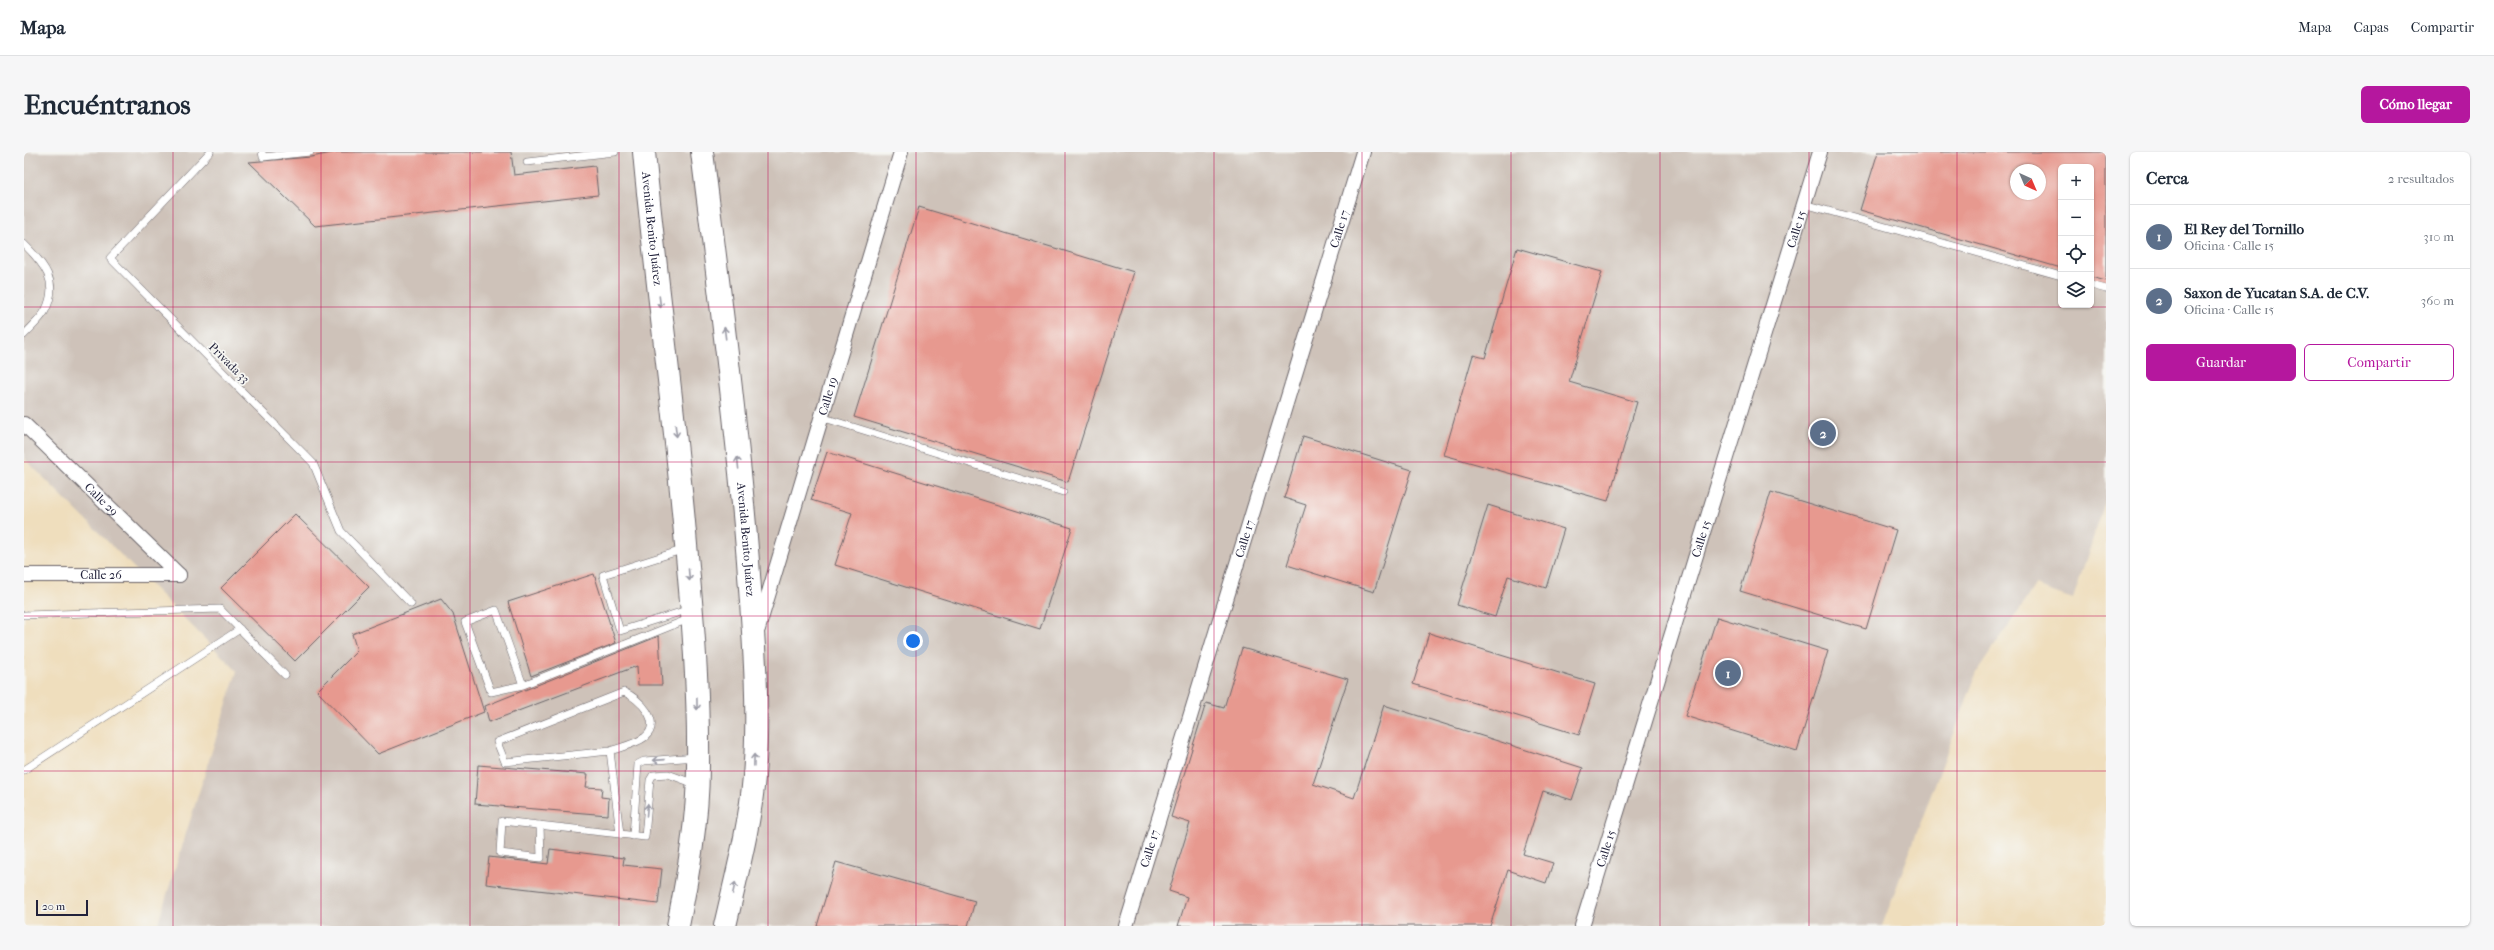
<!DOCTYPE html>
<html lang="es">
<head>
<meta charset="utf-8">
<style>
  body { margin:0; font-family:"IM FELL French Canon",serif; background:#f6f6f7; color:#1f2937 }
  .controls { position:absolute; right:12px; top:12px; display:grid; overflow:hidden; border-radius:6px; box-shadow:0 1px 3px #0004 }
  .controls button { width:36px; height:36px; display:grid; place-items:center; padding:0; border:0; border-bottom:1px solid #e0e1e3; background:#fff; color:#1f2937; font:20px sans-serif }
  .compass { position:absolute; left:1986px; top:12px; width:36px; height:36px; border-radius:50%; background:#fff; box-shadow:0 1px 3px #0004; rotate:136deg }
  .scale { position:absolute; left:12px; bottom:10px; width:52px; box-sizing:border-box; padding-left:4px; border:2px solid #22223b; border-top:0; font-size:11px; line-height:14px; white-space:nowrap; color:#22223b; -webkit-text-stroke:3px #f6f6f2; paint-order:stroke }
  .you { position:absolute; left:889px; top:489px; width:14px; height:14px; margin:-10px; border:3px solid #fff; border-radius:50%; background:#1a73e8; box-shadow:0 0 0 6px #1a73e833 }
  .badge { display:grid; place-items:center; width:26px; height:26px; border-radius:50%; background:#b5179e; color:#fff; font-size:13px; font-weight:700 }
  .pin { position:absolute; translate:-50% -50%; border:2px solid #fff; box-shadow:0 1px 4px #0006 }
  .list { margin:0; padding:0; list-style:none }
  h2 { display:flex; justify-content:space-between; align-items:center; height:52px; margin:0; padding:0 16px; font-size:17px }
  h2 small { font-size:13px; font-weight:400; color:#747a83 }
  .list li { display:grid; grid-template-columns:26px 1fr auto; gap:12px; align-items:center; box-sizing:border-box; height:64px; padding:0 16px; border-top:1px solid #e0e1e3 }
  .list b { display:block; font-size:15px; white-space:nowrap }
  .list p { margin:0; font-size:13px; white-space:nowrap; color:#747a83 }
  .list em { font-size:13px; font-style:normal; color:#747a83 }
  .actions { display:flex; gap:8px; padding:12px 16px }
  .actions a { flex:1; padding:9px 0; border:1px solid #b5179e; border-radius:6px; text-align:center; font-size:14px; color:#b5179e }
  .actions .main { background:#b5179e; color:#fff }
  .icon { flex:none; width:22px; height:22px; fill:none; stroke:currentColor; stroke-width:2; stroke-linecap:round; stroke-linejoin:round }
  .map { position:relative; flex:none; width:2082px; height:774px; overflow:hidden; border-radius:6px }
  header { display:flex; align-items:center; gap:24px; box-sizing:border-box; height:56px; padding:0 20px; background:#fff; border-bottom:1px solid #e0e1e3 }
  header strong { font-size:19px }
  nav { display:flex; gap:22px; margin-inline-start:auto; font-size:14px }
  .intro { display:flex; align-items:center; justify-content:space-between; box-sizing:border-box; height:96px; padding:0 24px }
  h1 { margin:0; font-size:28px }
  .button { padding:10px 18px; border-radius:6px; background:#b5179e; color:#fff; font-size:14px; font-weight:700 }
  main { display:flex; gap:24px; padding:0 24px }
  aside { flex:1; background:#fff; border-radius:6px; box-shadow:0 1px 3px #0004 }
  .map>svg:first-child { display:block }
</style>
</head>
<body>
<header>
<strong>Mapa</strong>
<nav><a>Mapa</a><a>Capas</a><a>Compartir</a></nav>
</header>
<div class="intro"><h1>Encuéntranos</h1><a class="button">Cómo llegar</a></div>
<main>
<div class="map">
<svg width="2082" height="774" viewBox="0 0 2082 774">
  <rect width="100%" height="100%" fill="#f6f6f2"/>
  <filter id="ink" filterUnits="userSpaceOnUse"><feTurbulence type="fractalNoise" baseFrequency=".025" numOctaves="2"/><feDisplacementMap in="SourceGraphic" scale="8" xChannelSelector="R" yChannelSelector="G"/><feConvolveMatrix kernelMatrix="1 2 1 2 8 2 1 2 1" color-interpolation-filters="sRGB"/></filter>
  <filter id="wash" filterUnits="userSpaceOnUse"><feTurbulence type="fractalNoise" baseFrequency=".012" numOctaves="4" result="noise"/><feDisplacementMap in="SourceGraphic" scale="16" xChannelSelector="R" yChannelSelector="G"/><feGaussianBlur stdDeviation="0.9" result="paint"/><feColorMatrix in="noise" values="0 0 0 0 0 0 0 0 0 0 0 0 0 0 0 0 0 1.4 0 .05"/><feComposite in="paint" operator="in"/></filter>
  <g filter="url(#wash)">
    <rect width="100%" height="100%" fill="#efdebd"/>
    <path fill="#cec2b9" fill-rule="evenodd" d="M0,0H2082V347L2049,447L2011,434L1953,520L1858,774H133L213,519L0,306ZM2037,15H2067V153H2037ZM1992,18H2016V42H1992Z"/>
    <g id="blocks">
      <g fill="#e7998f" fill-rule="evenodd">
        <path d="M313,0H487L490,23L571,14L574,43L291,74L225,10L287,5Z"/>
        <path d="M1854,0H2082V129L2067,125V15H2037V116L1836,58ZM1992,18H2016V42H1992Z"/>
        <path d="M895,55L1110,120L1044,330L830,265Z"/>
        <path d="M1493,96L1578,120L1545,230L1613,250L1584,349L1420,303L1449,203L1461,206Z"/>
        <path d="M1279,284L1388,318L1350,440L1263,413L1282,353L1260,346Z"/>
        <path d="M803,300L1048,376L1016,477L811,413L828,361L787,348Z"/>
        <path d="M1747,340L1872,378L1842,477L1716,439Z"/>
        <path d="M1464,353L1540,377L1522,436L1484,424L1471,465L1433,453Z"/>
        <path d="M271,362L345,435L271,509L197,436Z"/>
        <path d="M570,422L592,491L507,524L484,450Z"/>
        <path d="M417,447L429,462L460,560L354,602L293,539L333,499L328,482Z"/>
        <path d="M1693,465L1804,499L1773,599L1661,564Z"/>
        <path d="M1405,481L1571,532L1555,583L1389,532Z"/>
        <path d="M635,484L638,533H614L613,514L465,570L461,554Z"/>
        <path d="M1218,496L1324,527L1289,632L1330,646L1360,553L1559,616L1548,648L1519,639L1499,702L1529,711L1522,731L1484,718L1466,774H1154L1163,745L1145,739L1166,671L1147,665L1182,551L1200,556Z"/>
        <path d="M454,613L564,622L562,635L578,636L577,645L585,646L584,663L451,652Z"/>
        <path d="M526,697L600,706L599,713L638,717L634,752L462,732L465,705L524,712Z"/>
        <path d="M812,710L951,749L944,774H793Z"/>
      </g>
    </g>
  </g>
  <g filter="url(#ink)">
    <use href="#blocks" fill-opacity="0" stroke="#6a6468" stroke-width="1"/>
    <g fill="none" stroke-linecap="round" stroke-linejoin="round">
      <defs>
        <g id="lane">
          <path d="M186,0L86,106L289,311L317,379L387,452"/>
          <path d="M238,0L239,5L286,0"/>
          <path d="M503,10L591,0"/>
          <path d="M1780,52L2037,124"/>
          <path d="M0,92C20,112 36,130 21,159C16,168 6,176 0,183"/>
          <path d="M2067,133L2082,137"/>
          <path d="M797,265L1039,340"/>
          <path d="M661,397L579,423L596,479L666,457"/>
          <path d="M0,463L196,457L261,523"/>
          <path d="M499,533L472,458L441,470L467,540L499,533L667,466"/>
          <path d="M0,618L216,477"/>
          <path d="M516,673L517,706L476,701L478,669L596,682L586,599L481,610L473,590L600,540C615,546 639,570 621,585C612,592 597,595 586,599"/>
          <path d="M596,682L621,685L626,628L629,623L644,622L671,632"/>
          <path d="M609,684L614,612L620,609L672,605"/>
        </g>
        <g id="street">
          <path id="s1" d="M0,272L155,423"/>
          <path id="s2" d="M0,423H155"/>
          <path id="s3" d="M734,477L877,0"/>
          <path id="s4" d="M1102,774L1339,0"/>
          <path id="s5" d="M1558,774L1796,0"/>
        </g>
        <g id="primary">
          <path id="s6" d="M620,0C632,131 651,261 662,393C669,467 675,541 674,615C674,668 664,722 654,774"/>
          <path id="s7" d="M678,0C695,136 713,272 724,409C729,480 736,553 730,624C726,674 712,725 701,774"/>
        </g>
      </defs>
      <use href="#lane" stroke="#6a6468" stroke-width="8"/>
      <use href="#street" stroke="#6a6468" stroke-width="16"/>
      <use href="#primary" stroke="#6a6468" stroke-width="24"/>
      <use href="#lane" stroke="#fff" stroke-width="7"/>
      <use href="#street" stroke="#fff" stroke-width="14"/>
      <use href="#primary" stroke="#fff" stroke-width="22"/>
    </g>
    <defs><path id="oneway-shaft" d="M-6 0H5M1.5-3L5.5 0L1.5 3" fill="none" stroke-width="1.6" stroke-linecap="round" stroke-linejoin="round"/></defs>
    <g stroke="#9c9ca7">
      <use href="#oneway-shaft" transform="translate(636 150) rotate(83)"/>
      <use href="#oneway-shaft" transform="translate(701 181) rotate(-97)"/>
      <use href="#oneway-shaft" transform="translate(652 279) rotate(83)"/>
      <use href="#oneway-shaft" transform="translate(714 311) rotate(-96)"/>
      <use href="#oneway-shaft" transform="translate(665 423) rotate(85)"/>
      <use href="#oneway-shaft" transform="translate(673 552) rotate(89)"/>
      <use href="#oneway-shaft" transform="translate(635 608) rotate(176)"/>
      <use href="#oneway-shaft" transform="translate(730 608) rotate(-89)"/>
      <use href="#oneway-shaft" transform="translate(623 658) rotate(-85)"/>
      <use href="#oneway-shaft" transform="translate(710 736) rotate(-77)"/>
    </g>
  </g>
  <path fill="none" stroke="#c2185b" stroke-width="1" stroke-opacity="0.55" d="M149,0V774M297,0V774M446,0V774M595,0V774M744,0V774M892,0V774M1041,0V774M1190,0V774M1338,0V774M1487,0V774M1636,0V774M1785,0V774M1933,0V774M0,155H2082M0,310H2082M0,464H2082M0,619H2082"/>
  <g text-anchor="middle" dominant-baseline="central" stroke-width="3.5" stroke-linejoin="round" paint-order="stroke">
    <g font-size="12" fill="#22223b" stroke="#f6f6f2">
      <text stroke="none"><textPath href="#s6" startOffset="77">Avenida Benito Juárez</textPath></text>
      <text stroke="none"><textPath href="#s4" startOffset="729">Calle 17</textPath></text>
      <text stroke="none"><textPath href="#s5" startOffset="729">Calle 15</textPath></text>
      <text transform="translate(205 211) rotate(45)">Privada 33</text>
      <text stroke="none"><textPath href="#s3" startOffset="243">Calle 19</textPath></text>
      <text stroke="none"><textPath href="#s1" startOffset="108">Calle 29</textPath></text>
      <text stroke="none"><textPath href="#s7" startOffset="390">Avenida Benito Juárez</textPath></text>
      <text stroke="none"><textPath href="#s4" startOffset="405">Calle 17</textPath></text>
      <text stroke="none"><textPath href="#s5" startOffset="405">Calle 15</textPath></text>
      <text stroke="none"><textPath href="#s2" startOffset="77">Calle 26</textPath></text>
      <text stroke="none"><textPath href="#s4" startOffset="81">Calle 17</textPath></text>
      <text stroke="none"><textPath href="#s5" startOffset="81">Calle 15</textPath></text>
    </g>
  </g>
</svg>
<div class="controls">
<button>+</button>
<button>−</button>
<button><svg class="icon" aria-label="locate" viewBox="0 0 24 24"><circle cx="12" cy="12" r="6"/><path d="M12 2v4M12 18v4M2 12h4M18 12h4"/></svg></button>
<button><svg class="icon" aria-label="layers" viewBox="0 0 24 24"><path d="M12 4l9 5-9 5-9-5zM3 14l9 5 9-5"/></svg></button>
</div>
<svg class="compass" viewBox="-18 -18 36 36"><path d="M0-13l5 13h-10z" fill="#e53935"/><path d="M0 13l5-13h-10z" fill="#747a83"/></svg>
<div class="scale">20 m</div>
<div class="you"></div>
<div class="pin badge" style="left:1704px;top:521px;background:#5c6f8a">1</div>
<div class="pin badge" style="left:1799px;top:281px;background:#5c6f8a">2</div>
</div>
<aside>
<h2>Cerca<small>2 resultados</small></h2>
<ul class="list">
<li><span class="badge" style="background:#5c6f8a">1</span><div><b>El Rey del Tornillo</b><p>Oficina · Calle 15</p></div><em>310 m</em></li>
<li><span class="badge" style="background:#5c6f8a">2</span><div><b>Saxon de Yucatan S.A. de C.V.</b><p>Oficina · Calle 15</p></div><em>360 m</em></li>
</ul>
<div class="actions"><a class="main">Guardar</a><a>Compartir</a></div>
</aside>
</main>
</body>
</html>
